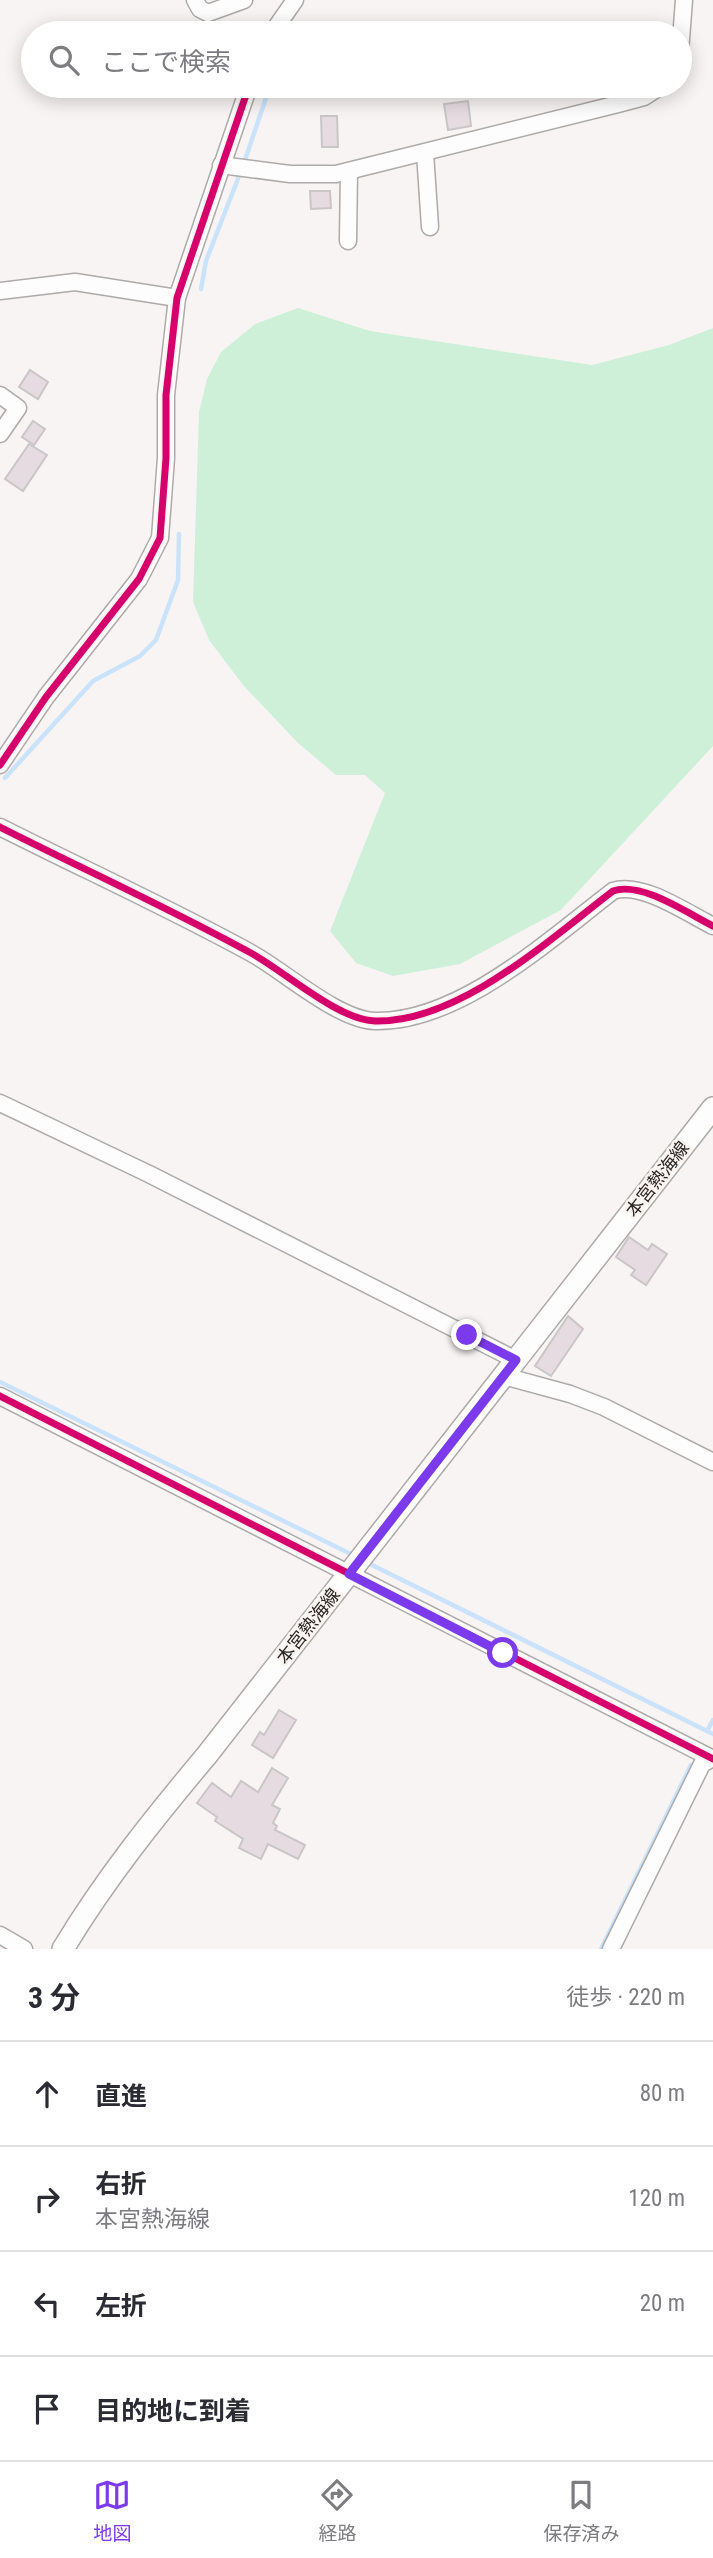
<!DOCTYPE html>
<html lang="ja">
<head>
<meta charset="utf-8">
<style>
  body { margin:0; font-family:"Roboto Condensed","Noto Sans JP",sans-serif; background:#f7f7f7; color:#2b2b33 }
  .stop { position:absolute; width:21px; height:21px; margin:-16px; border:5px solid #7c3aed; border-radius:50%; background:#fff }
  .stop.end { background:#7c3aed; border-color:#fff; box-shadow:0 2px 7px #0008 }
  .list { margin:0; padding:0; list-style:none }
  h2 { display:flex; justify-content:space-between; align-items:center; height:91px; margin:0; padding:0 28px; font-size:30px }
  h2 small { font-size:23px; font-weight:400; color:#7c7c81 }
  .list li { display:grid; grid-template-columns:46px 1fr auto; gap:21px; align-items:center; box-sizing:border-box; height:105px; padding:0 28px; border-top:2px solid #e1e1e2 }
  .list b { display:block; font-size:26px; white-space:nowrap }
  .list p { margin:0; font-size:23px; white-space:nowrap; color:#7c7c81 }
  .list em { font-size:23px; font-style:normal; color:#7c7c81 }
  .icon { flex:none; width:38px; height:38px; fill:none; stroke:currentColor; stroke-width:2; stroke-linecap:round; stroke-linejoin:round }
  .map { position:relative; flex:none; width:713px; height:1949px; overflow:hidden }
  .search { position:absolute; background:#fff; box-shadow:0 4px 18px #0003; left:21px; right:21px; top:21px; height:77px; display:flex; align-items:center; gap:18px; box-sizing:border-box; padding:0 24px; border-radius:38px; color:#7c7c81; font-size:26px }
  .sheet { height:511px; background:#fff }
  nav { display:flex; justify-content:space-around; align-items:center; box-sizing:border-box; height:98px; border-top:2px solid #e1e1e2; background:#fff; font-size:19px; color:#7c7c81 }
  nav a { display:grid; justify-items:center; gap:4px }
  nav .on { color:#7c3aed }
  .map>svg:first-child { display:block }
</style>
</head>
<body>
<div class="map">
<svg width="713" height="1949" viewBox="0 0 713 1949">
  <rect width="100%" height="100%" fill="#f8f4f3"/>
  <path fill="#cff0d8" d="M298,308L370,331L592,365L669,345L713,328V746L561,910L460,964L393,976L356,963L330,931L385,793L365,775H336L298,743L243,685L209,640L193,602L199,412L207,379L221,352L255,324Z"/>
  <g fill="none" stroke-linecap="round" stroke-linejoin="round">
    <g stroke="#cae3fb" stroke-width="4.5">
      <path d="M244,163L270,86"/>
      <path d="M201,289L206,261L241,171"/>
      <path d="M5,778L93,681L140,656L156,640L178,580L179,534"/>
      <path d="M0,1382L355,1556"/>
      <path d="M366,1562L713,1734"/>
      <path d="M707,1731L713,1720"/>
      <path d="M601,1949L691,1765"/>
    </g>
  </g>
  <g fill="#e6dbe0" stroke="#cac6c7" stroke-width="2">
    <path d="M468,101L471,126L448,130L444,104Z"/>
    <path d="M321,116H337L338,147H322Z"/>
    <path d="M310,191H330L331,208L311,209Z"/>
    <path d="M30,370L48,382L38,399L19,387Z"/>
    <path d="M33,421L45,429L34,445L22,437Z"/>
    <path d="M29,444L47,455L23,491L5,479Z"/>
    <path d="M629,1237L648,1250L652,1244L667,1254L646,1285L631,1275L635,1270L616,1257Z"/>
    <path d="M568,1316L583,1329L551,1376L535,1366Z"/>
    <path d="M279,1710L296,1720L273,1758L252,1745L260,1732L264,1735Z"/>
    <path d="M272,1768L288,1778L272,1805L280,1809L273,1823L277,1826L275,1830L305,1845L298,1859L268,1844L261,1859L239,1848L243,1839L215,1821L217,1817L197,1803L212,1783L231,1797L241,1781L258,1792Z"/>
  </g>
  <g fill="none" stroke-linecap="round" stroke-linejoin="round">
    <defs>
      <g id="minor">
        <path d="M195,0L200,9L208,13L244,0"/>
        <path d="M272,33L295,0"/>
        <path d="M680,52L684,0"/>
        <path d="M425,153L430,227"/>
        <path d="M221,165L290,174H336L618,104L644,97L661,86"/>
        <path d="M348,241L349,171"/>
        <path d="M0,291L75,282L177,298"/>
        <path d="M0,395L18,408L0,434"/>
        <path d="M0,765L46,697L139,579L160,538L166,458V395L177,298L249,86"/>
        <path d="M0,827C83,869 169,908 251,953C284,971 338,1020 375,1021C459,1023 550,939 613,891C641,881 687,913 713,926"/>
        <path d="M0,1103L149,1174L516,1360"/>
        <path d="M504,1376L570,1394L604,1407L713,1462"/>
        <path d="M0,1396L713,1759"/>
        <path d="M0,1935L24,1949"/>
        <path d="M611,1949L702,1764L713,1758"/>
      </g>
      <path id="major" d="M63,1949C105,1879 155,1817 207,1755L713,1108"/>
    </defs>
    <use href="#minor" stroke="#adaaa9" stroke-width="19"/>
    <use href="#major" stroke="#adaaa9" stroke-width="24"/>
    <use href="#minor" stroke="#fefdfd" stroke-width="16"/>
    <use href="#major" stroke="#fefdfd" stroke-width="21"/>
    <defs>
      <g id="cycleway">
        <path d="M0,765L46,697L139,579L160,538L166,458V395L177,298L249,86"/>
        <path d="M0,827C83,869 169,908 251,953C284,971 338,1020 375,1021C459,1023 550,939 613,891C641,881 687,913 713,926"/>
        <path d="M0,1396L713,1759"/>
      </g>
    </defs>
    <use href="#cycleway" stroke="#fbf3f0" stroke-width="11"/>
    <use href="#cycleway" stroke="#d6006c" stroke-width="7"/>
  </g>
  <g fill="none" stroke-linecap="round" stroke-linejoin="round">
    <path stroke="#7c3aed" stroke-width="9" d="M467,1335L516,1360L349,1574L503,1653"/>
  </g>
  <g text-anchor="middle" dominant-baseline="central" stroke-width="5" stroke-linejoin="round" paint-order="stroke">
    <g font-size="18" fill="#292725" stroke="#fbf3f0">
      <text transform="translate(657 1179) rotate(-52)">本宮熱海線</text>
      <text transform="translate(308 1626) rotate(-52)">本宮熱海線</text>
    </g>
  </g>
</svg>
<div class="stop" style="left:503px;top:1653px"></div>
<div class="stop end" style="left:467px;top:1335px"></div>
<div class="search"><svg class="icon" aria-label="search" viewBox="0 0 24 24"><circle cx="10" cy="10" r="6"/><path d="M15 15l6 6"/></svg>ここで検索</div>
</div>
<section class="sheet">
<h2>3 分<small>徒歩 · 220 m</small></h2>
<ul class="list">
<li><svg class="icon" aria-label="ahead" viewBox="0 0 24 24"><path d="M12 20V5M6 11l6-6 6 6"/></svg><div><b>直進</b></div><em>80 m</em></li>
<li><svg class="icon" aria-label="right" viewBox="0 0 24 24"><path d="M7 20v-9h11M14 6l5 5-5 5"/></svg><div><b>右折</b><p>本宮熱海線</p></div><em>120 m</em></li>
<li><svg class="icon" aria-label="left" viewBox="0 0 24 24"><path d="M17 20v-9H6M10 6l-5 5 5 5"/></svg><div><b>左折</b></div><em>20 m</em></li>
<li><svg class="icon" aria-label="arrive" viewBox="0 0 24 24"><path d="M6 21V4h12l-3 4 3 4H6"/></svg><div><b>目的地に到着</b></div></li>
</ul>
</section>
<nav>
<a class="on"><svg class="icon" aria-label="map" viewBox="0 0 24 24"><path d="M3 6l6-2 6 2 6-2v14l-6 2-6-2-6 2zM9 4v14M15 6v14"/></svg>地図</a>
<a><svg class="icon" aria-label="directions" viewBox="0 0 24 24"><path d="M12 3l9 9-9 9-9-9zM9 14v-3h6M13 9l2 2-2 2"/></svg>経路</a>
<a><svg class="icon" aria-label="saved" viewBox="0 0 24 24"><path d="M7 4h10v16l-5-4-5 4z"/></svg>保存済み</a>
</nav>
</body>
</html>
